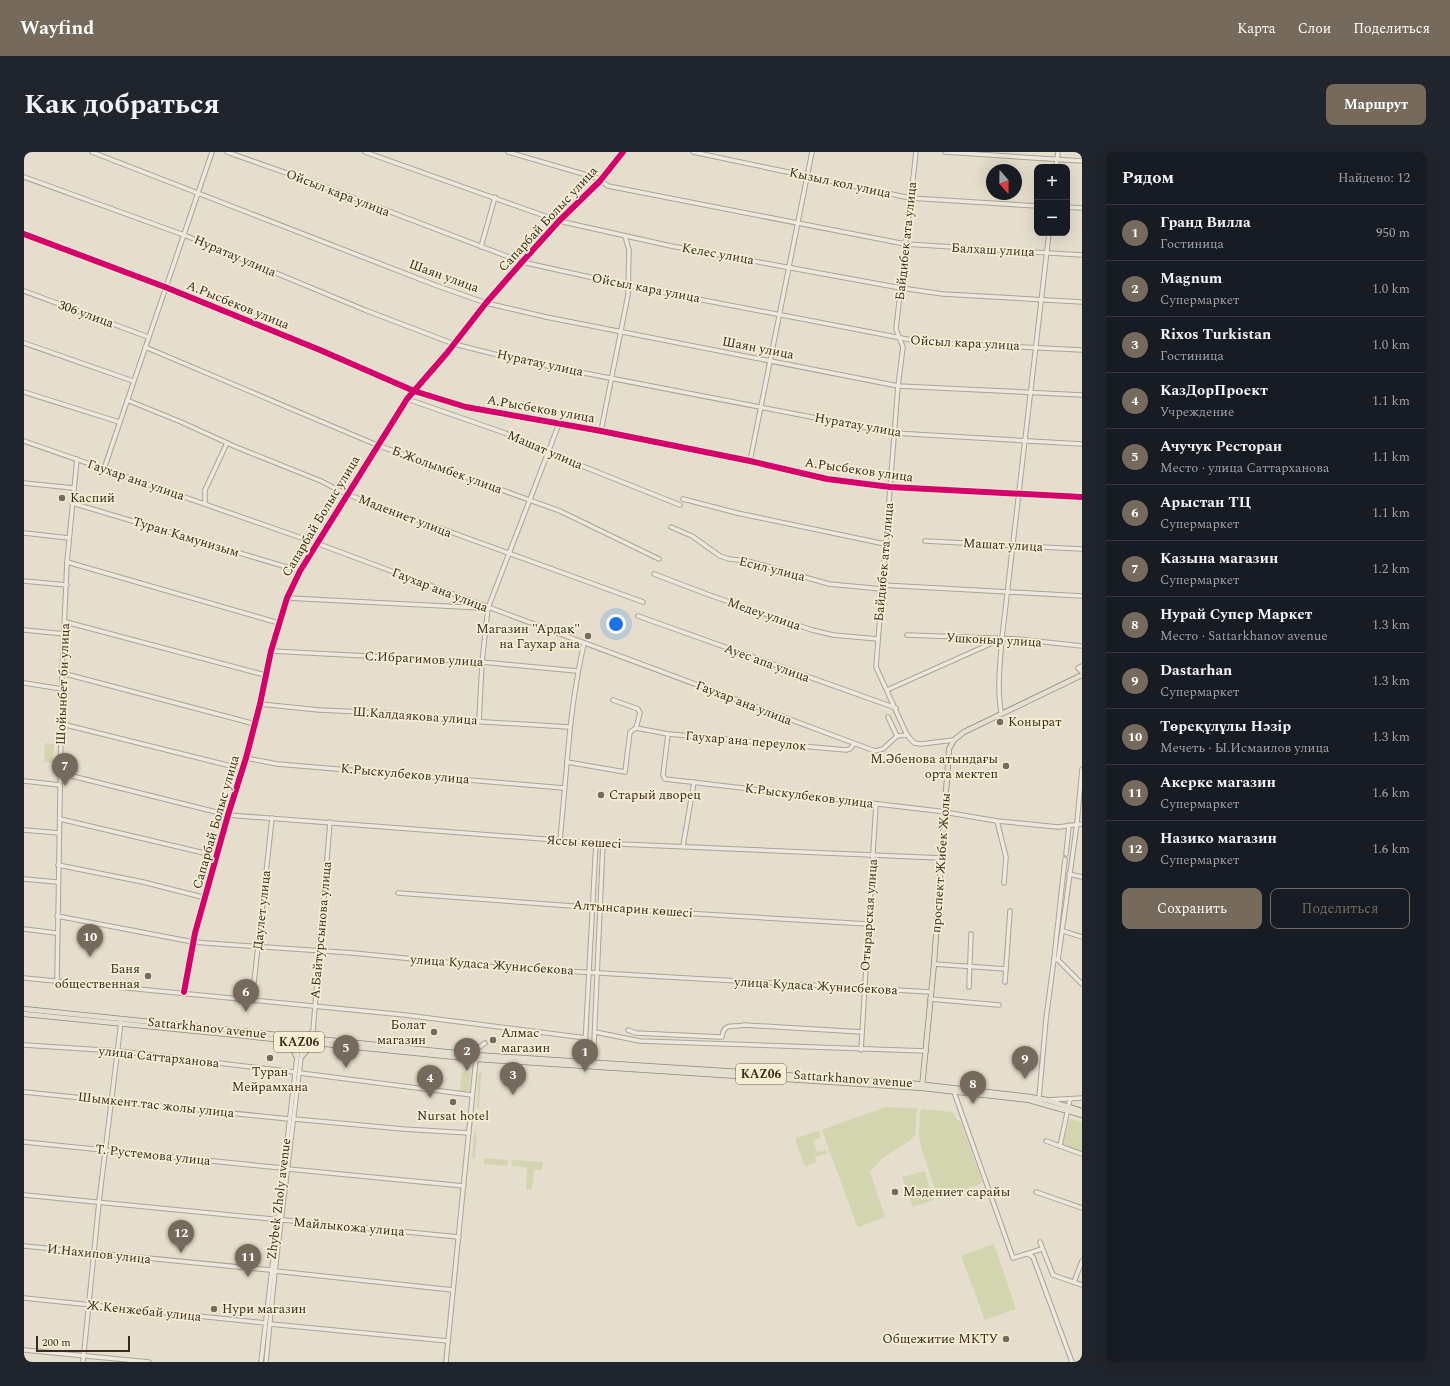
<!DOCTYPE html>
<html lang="ru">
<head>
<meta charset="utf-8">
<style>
  body { margin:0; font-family:Spectral,serif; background:#20242c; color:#f1f3f6 }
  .controls { position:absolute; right:12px; top:12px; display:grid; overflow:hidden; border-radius:8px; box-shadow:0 4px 16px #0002 }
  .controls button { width:36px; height:36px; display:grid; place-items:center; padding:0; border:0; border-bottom:1px solid #363941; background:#171b24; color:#f1f3f6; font:20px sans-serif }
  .compass { position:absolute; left:962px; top:12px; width:36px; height:36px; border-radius:50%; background:#171b24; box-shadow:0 4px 16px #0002; rotate:160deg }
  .scale { position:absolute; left:12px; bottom:10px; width:94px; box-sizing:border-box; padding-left:4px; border:2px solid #392c1e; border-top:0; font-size:11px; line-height:14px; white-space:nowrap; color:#392c1e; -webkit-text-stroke:3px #f6edd3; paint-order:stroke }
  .you { position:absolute; left:592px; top:472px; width:14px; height:14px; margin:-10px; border:3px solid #fff; border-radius:50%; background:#1a73e8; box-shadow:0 0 0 6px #1a73e833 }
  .badge { display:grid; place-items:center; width:26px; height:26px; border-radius:50%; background:#756a5b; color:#fff; font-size:13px; font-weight:700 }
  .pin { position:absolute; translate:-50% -33px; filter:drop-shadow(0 1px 2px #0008) }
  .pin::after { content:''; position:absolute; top:21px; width:14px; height:12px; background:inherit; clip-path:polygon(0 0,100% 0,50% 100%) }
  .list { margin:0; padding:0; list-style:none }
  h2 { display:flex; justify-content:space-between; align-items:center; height:52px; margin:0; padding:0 16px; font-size:17px }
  h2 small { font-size:13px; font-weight:400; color:#9ea1a6 }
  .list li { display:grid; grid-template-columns:26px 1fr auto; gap:12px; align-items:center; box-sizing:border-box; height:56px; padding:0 16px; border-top:1px solid #363941 }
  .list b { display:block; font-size:15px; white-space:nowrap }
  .list p { margin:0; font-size:13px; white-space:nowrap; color:#9ea1a6 }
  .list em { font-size:13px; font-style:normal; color:#9ea1a6 }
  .actions { display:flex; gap:8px; padding:12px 16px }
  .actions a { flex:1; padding:9px 0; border:1px solid #756a5b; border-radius:8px; text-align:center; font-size:14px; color:#756a5b }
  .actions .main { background:#756a5b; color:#fff }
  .map { position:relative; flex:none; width:1058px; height:1210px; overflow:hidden; border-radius:8px }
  header { display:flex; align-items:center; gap:24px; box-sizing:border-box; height:56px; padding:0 20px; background:#756a5b; color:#fff }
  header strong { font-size:19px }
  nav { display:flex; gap:22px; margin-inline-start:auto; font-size:14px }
  .intro { display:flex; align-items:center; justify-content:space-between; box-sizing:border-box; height:96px; padding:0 24px }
  h1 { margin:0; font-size:28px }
  .button { padding:10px 18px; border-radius:8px; background:#756a5b; color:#fff; font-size:14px; font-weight:700 }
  main { display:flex; gap:24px; padding:0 24px }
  aside { flex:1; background:#171b24; border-radius:8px; box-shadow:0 4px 16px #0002 }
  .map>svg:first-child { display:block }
</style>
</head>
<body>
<header>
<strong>Wayfind</strong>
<nav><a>Карта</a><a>Слои</a><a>Поделиться</a></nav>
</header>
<div class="intro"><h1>Как добраться</h1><a class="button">Маршрут</a></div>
<main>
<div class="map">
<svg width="1058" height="1210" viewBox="0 0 1058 1210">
  <rect width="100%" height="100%" fill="#e5decd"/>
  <g fill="#d3d5af">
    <path d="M21,591L30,592L29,611L20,610Z"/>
    <path d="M459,919L457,923L455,957L453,956L454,923L455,921Z"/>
    <path d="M438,920L447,921L445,939H436Z"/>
    <path d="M861,955L893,956L891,983L887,988L857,1007L846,1020L861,1065L835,1075L833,1074L798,978Z"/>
    <path d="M898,957L929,960L933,968H936L958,1029L956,1032L914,1047L897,995L895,983L896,960Z"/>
    <path d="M1046,966L1058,971V999L1039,992Z"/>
    <path d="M793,979H795L797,985L789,989L793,1000L802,998L803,1001L791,1005L792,1010L782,1014L780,1012L771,987Z"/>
    <path d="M453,980L451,1006H448L450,981Z"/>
    <path d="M460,1006L484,1008L483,1014L460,1012Z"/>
    <path d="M488,1008L519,1010L518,1018H510L508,1037H502L503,1015L488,1014Z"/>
    <path d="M901,1019L909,1048L889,1055L878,1025Z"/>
    <path d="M970,1092L992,1157L961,1168L937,1104Z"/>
  </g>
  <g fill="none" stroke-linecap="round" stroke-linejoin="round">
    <defs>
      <g id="minor">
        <path d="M68,0L411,133L462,151L522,165L874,234L1058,243"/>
        <path d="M203,0L288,30L498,110L606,134L898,190L1058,198"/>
        <path d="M341,0L535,69L647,94L877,136L919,142L1058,150"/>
        <path d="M484,0L573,26L584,34L881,92L1058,103"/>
        <path d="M669,0L886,46L1013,54"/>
        <path d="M892,0L872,177L879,195L874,234L852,515L883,583L890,591L897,592L930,588"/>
        <path d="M921,0L1058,9"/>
        <path d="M1032,15L1034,0"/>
        <path d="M0,25L160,83L341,158L430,192L498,209L870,281L1058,292"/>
        <path d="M1043,55L1058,56"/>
        <path d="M0,82L141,135L296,198L390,239L442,255L577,279L726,309L803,327L866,335L1058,345"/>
        <path d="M457,95L471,45"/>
        <path d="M0,139L124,185"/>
        <path d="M0,191L109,229"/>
        <path d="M121,195L353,293L536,359L635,407"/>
        <path d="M0,240L95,270"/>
        <path d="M383,247L481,281L523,300L656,353"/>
        <path d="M103,248L157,270L212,295L297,329L322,342L619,450"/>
        <path d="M577,279L604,143L605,98L601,84"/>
        <path d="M0,289L292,391L851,599L859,597L873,584L883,583"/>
        <path d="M726,309L788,0"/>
        <path d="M80,317L188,0"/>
        <path d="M0,331L49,336"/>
        <path d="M659,347L713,361L861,392"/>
        <path d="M48,351L276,419"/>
        <path d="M181,352V338L203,291"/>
        <path d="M647,375L668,384L696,404L705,407L724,409L805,432L858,437"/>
        <path d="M0,381L45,386"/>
        <path d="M901,389L1058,397"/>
        <path d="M43,410L255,471"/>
        <path d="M630,422L688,444L788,478L809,483L854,487"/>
        <path d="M0,429L43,433"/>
        <path d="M858,433L1058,444"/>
        <path d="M263,446L459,456"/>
        <path d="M614,464L872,556"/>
        <path d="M42,470L241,523"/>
        <path d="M0,478L41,482"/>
        <path d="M883,483L993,487L1058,494"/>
        <path d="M247,499L458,510L553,519"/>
        <path d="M1058,514L1054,516L1058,520"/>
        <path d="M38,521L231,572"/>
        <path d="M0,531L38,537"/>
        <path d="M863,538L975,488"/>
        <path d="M589,548L614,557L616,561L612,576L644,582L822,598L826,597L830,592"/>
        <path d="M236,552L295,558L361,561L428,568L545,575"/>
        <path d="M977,560C973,536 976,511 978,486L1025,81"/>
        <path d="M864,565L873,584"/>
        <path d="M455,569L458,510L464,456L535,272"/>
        <path d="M38,572L219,617"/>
        <path d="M644,582L639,623L641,627L914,659L973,669L1034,675L1058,672"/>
        <path d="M222,606L253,612L540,636"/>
        <path d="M543,610C546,570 551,531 560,491"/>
        <path d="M36,621L204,663L572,691L917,706"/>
        <path d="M0,629L36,633"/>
        <path d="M36,667L193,704"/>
        <path d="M973,669L982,705L980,731"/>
        <path d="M0,678L35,681"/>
        <path d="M536,689L543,610L601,620L606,580L612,576"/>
        <path d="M659,694L670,630"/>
        <path d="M1042,702L1045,673"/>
        <path d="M34,713L119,730L182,746"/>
        <path d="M1045,722L1058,725"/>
        <path d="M0,727L33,730"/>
        <path d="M374,741L576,756L844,772"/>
        <path d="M33,764L164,789L182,791L329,801L471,815L906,840"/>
        <path d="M0,777L32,781"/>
        <path d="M1039,779L1058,785"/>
        <path d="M1030,807L1041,707"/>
        <path d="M1034,808L1058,832"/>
        <path d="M910,812L982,817"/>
        <path d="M0,826L381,863L562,886"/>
        <path d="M33,829L38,521L43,410L53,307"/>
        <path d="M981,830L986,759"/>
        <path d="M945,835L947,782"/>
        <path d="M160,840L171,781L204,663L222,606L236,552L247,499L263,446L276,419L383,247L423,201L462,151L498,110L535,69L576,29L599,0"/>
        <path d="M906,847L975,853"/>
        <path d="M228,849L248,666"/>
        <path d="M604,878L612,881L696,885H698C700,870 708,876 720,873L838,880"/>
        <path d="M571,880L616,889L902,899"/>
        <path d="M0,893L94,899L270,920"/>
        <path d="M837,898L852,652"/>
        <path d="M452,903L453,897L461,891"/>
        <path d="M560,912L572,691"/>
        <path d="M569,913L579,691"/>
        <path d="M276,921L448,943"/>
        <path d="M0,940L265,967"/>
        <path d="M930,940L989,1106L1018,1097"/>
        <path d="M1015,946L1022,867L1030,807L1034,808L1053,671L1058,617"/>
        <path d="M1023,948L1058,946"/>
        <path d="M270,967L379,977L445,981"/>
        <path d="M1022,989L1058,1002"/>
        <path d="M0,990L258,1016"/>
        <path d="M1036,994L1046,947"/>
        <path d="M264,1017L440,1034"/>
        <path d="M1012,1040L1058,1056"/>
        <path d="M0,1043L435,1085"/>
        <path d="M1016,1090L1029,1123L1058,1133"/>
        <path d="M0,1094L246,1118"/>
        <path d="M1004,1102L1009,1105L1048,1210"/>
        <path d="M251,1119L429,1138"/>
        <path d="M1050,1130L1058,1109"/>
        <path d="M0,1146L241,1171"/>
        <path d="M246,1172L424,1189"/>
        <path d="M0,1198L125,1210"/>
        <path d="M59,1210L75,1050L97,870"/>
        <path d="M237,1210L275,888"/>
        <path d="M242,1210L251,1119L278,897L281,886L289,879L306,670"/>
        <path d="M422,1210L452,907"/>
      </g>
      <g id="major">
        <path d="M0,857L452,903L885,931L1006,945L1023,948L1058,959"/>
        <path d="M0,862L452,907L898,936L1005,948L1058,963"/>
        <path d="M259,890L268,894L272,904"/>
        <path d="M278,904L285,896L296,893"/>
        <path d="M898,935L910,812L925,597L930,588L940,580L1058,523"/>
      </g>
    </defs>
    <use href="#minor" stroke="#aaa396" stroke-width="5.5"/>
    <use href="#major" stroke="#90887d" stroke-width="6"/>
    <use href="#minor" stroke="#ede8de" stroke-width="3.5"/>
    <use href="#major" stroke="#e4dfd0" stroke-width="4.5"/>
    <defs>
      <g id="cycleway">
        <path d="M0,82L141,135L296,198L390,239L442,255L577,279L726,309L803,327L866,335L1058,345"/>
        <path d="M160,840L171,781L204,663L222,606L236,552L247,499L263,446L276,419L383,247L423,201L462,151L498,110L535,69L576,29L599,0"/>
      </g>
    </defs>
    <use href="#cycleway" stroke="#f6edd3" stroke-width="8"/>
    <use href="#cycleway" stroke="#d6006c" stroke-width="6"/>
  </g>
  <g fill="#756a5b" stroke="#f6edd3" stroke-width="1.5">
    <circle cx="38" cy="346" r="4"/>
    <circle cx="564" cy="484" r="4"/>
    <circle cx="976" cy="570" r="4"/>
    <circle cx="982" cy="614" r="4"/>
    <circle cx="577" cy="643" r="4"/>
    <circle cx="124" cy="824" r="4"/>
    <circle cx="410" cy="880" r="4"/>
    <circle cx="469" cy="888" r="4"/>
    <circle cx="246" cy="906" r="4"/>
    <circle cx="429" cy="950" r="4"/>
    <circle cx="871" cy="1040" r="4"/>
    <circle cx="190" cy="1157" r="4"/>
    <circle cx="982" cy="1187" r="4"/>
  </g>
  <g text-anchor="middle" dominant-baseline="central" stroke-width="3.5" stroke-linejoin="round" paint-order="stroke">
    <g fill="#f6edd3" stroke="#726654" stroke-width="1">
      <rect x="250" y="880" width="50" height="20" rx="3"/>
      <rect x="712" y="912" width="50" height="20" rx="3"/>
    </g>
    <g font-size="12" font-weight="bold" fill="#392c1e">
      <text x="275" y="890">KАZ06</text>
      <text x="737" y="922">KАZ06</text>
    </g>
    <g font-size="13" fill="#392c1e" stroke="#f6edd3">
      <text transform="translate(816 31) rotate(12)">Кызыл кол улица</text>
      <text transform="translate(314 41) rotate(21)">Ойсыл кара улица</text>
      <text transform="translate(524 67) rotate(-47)">Сапарбай Болыс улица</text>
      <text transform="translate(882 89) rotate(-84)">Байдибек ата улица</text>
      <text transform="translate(969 98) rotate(3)">Балхаш улица</text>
      <text transform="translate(694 102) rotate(10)">Келес улица</text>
      <text transform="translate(211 104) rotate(23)">Нуратау улица</text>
      <text transform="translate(420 124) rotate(20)">Шаян улица</text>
      <text transform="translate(622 136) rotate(11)">Ойсыл кара улица</text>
      <text transform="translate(214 153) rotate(22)">А.Рысбеков улица</text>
      <text transform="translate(62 162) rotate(20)">306 улица</text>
      <text transform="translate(941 191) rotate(3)">Ойсыл кара улица</text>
      <text transform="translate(734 196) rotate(11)">Шаян улица</text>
      <text transform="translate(516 211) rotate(12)">Нуратау улица</text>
      <text transform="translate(517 257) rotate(10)">А.Рысбеков улица</text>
      <text transform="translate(834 273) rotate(10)">Нуратау улица</text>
      <text transform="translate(521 298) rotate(23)">Машат улица</text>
      <text transform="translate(423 318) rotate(20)">Б.Жолымбек улица</text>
      <text transform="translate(835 318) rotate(8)">А.Рысбеков улица</text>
      <text transform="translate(112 328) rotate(19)">Гаухар ана улица</text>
      <text transform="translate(297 364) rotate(-59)">Сапарбай Болыс улица</text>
      <text transform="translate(381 364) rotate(21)">Мадениет улица</text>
      <text transform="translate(162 385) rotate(17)">Туран Камунизым</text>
      <text transform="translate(979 393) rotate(3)">Машат улица</text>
      <text transform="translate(860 410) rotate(-85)">Байдибек ата улица</text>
      <text transform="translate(748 417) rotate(14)">Есил улица</text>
      <text transform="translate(416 438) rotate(21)">Гаухар ана улица</text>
      <text transform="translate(740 462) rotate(19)">Медеу улица</text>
      <text transform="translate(970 488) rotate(3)">Ушконыр улица</text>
      <text transform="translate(400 507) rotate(3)">С.Ибрагимов улица</text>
      <text transform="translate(743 511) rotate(20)">Ауес апа улица</text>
      <text transform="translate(39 532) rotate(-88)">Шойынбет би улица</text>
      <text transform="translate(720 551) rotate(21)">Гаухар ана улица</text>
      <text transform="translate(391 564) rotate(4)">Ш.Калдаякова улица</text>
      <text transform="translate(722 589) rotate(5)">Гаухар ана переулок</text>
      <text transform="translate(381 622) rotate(5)">К.Рыскулбеков улица</text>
      <text transform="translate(785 644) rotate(7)">К.Рыскулбеков улица</text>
      <text transform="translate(192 670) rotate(-74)">Сапарбай Болыс улица</text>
      <text transform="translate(560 690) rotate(3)">Яссы көшесі</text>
      <text transform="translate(917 711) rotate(-86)">проспект Жибек Жолы</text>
      <text transform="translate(609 757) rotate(4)">Алтынсарин көшесі</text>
      <text transform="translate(238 758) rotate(-84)">Даулет улица</text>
      <text transform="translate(845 763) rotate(-86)">Отырарская улица</text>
      <text transform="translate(297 778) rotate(-85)">А.Байтурсынова улица</text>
      <text transform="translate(468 813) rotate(4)">улица Кудаса Жунисбекова</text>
      <text transform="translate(792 834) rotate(3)">улица Кудаса Жунисбекова</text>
      <text transform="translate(183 876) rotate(6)">Sattarkhanov avenue</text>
      <text transform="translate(135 905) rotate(6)">улица Саттарханова</text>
      <text transform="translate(829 927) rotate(4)">Sattarkhanov avenue</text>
      <text transform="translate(132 953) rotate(6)">Шымкент тас жолы улица</text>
      <text transform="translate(129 1003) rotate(6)">Т. Рустемова улица</text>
      <text transform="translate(255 1047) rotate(-83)">Zhybek Zholy avenue</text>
      <text transform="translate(325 1075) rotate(5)">Майлыкожа улица</text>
      <text transform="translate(75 1102) rotate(6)">И.Нахипов улица</text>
      <text transform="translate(120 1159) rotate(6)">Ж.Кенжебай улица</text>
    </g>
    <g font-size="13" fill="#392c1e" stroke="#f6edd3" text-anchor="start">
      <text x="46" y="346">Каспий</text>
      <text x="556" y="477" text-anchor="end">Магазин "Ардақ"<tspan x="556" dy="15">на Гаухар ана</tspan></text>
      <text x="984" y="570">Конырат</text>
      <text x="974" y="607" text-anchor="end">М.Әбенова атындағы<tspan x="974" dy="15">орта мектеп</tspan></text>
      <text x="585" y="643">Старый дворец</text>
      <text x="116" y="817" text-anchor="end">Баня<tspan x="116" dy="15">общественная</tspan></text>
      <text x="402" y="873" text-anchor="end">Болат<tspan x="402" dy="15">магазин</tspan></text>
      <text x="477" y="881">Алмас<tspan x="477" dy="15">магазин</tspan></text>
      <text x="246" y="920" text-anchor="middle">Туран<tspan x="246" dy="15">Мейрамхана</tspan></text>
      <text x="429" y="964" text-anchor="middle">Nursat hotel</text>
      <text x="879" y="1040">Мәдениет сарайы</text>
      <text x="198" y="1157">Нури магазин</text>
      <text x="974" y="1187" text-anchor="end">Общежитие МКТУ</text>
    </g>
  </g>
</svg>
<div class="controls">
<button>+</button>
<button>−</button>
</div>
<svg class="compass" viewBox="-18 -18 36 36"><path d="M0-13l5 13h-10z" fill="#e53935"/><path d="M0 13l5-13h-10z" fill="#9ea1a6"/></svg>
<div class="scale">200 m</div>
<div class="you"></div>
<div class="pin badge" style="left:561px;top:920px">1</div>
<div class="pin badge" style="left:443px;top:919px">2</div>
<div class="pin badge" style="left:489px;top:943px">3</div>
<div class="pin badge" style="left:406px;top:946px">4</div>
<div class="pin badge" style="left:322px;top:916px">5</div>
<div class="pin badge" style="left:222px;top:860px">6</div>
<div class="pin badge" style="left:41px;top:634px">7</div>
<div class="pin badge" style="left:949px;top:952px">8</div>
<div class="pin badge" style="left:1001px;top:927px">9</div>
<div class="pin badge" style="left:66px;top:805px">10</div>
<div class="pin badge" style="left:224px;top:1125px">11</div>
<div class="pin badge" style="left:157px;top:1101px">12</div>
</div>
<aside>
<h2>Рядом<small>Найдено: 12</small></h2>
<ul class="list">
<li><span class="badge">1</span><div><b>Гранд Вилла</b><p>Гостиница</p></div><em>950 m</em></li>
<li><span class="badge">2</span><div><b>Magnum</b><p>Супермаркет</p></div><em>1.0 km</em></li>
<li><span class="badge">3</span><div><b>Rixos Turkistan</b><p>Гостиница</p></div><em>1.0 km</em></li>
<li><span class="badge">4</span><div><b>КазДорПроект</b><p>Учреждение</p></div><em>1.1 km</em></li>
<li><span class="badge">5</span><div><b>Ачучук Ресторан</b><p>Место · улица Саттарханова</p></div><em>1.1 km</em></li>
<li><span class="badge">6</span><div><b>Арыстан ТЦ</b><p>Супермаркет</p></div><em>1.1 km</em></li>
<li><span class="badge">7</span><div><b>Казына магазин</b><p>Супермаркет</p></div><em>1.2 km</em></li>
<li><span class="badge">8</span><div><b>Нурай Супер Маркет</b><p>Место · Sattarkhanov avenue</p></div><em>1.3 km</em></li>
<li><span class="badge">9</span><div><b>Dastarhan</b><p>Супермаркет</p></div><em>1.3 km</em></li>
<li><span class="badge">10</span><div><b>Төреқұлұлы Нәзір</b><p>Мечеть · Ы.Исмаилов улица</p></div><em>1.3 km</em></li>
<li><span class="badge">11</span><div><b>Акерке магазин</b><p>Супермаркет</p></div><em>1.6 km</em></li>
<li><span class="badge">12</span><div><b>Назико магазин</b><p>Супермаркет</p></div><em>1.6 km</em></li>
</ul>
<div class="actions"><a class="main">Сохранить</a><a>Поделиться</a></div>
</aside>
</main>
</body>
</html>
